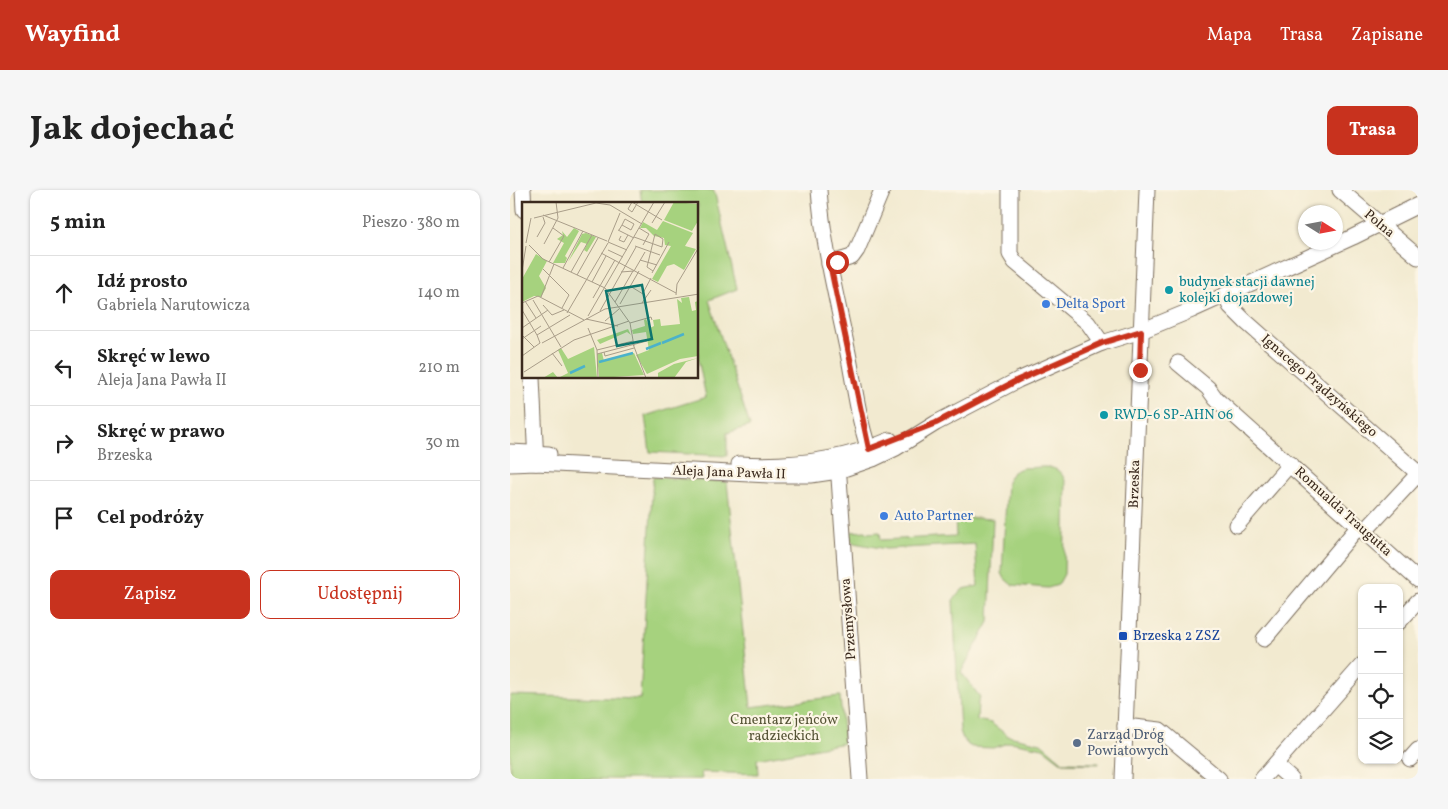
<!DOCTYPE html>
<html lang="pl">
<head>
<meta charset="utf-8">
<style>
  body { margin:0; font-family:Vollkorn,serif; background:#f6f6f6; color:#222 }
  .controls { position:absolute; right:15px; bottom:15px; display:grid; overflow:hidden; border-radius:10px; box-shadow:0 1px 4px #0004 }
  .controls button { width:45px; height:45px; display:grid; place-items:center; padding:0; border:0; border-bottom:1px solid #e0e0e0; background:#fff; color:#222; font:25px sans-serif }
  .compass { position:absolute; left:788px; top:15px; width:45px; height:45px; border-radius:50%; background:#fff; box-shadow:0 1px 4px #0004; rotate:101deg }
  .stop { position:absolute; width:15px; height:15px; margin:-11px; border:4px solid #c8321e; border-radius:50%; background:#fff }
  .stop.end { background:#c8321e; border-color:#fff; box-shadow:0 1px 5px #0008 }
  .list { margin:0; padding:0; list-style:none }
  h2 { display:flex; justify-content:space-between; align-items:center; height:65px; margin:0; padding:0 20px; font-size:21px }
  h2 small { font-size:16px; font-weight:400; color:#767676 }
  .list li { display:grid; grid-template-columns:32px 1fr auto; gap:15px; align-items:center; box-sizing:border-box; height:75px; padding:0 20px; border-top:1px solid #e0e0e0 }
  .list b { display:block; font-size:19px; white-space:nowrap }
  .list p { margin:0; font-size:16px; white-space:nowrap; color:#767676 }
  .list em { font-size:16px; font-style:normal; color:#767676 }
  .actions { display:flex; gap:10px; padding:15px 20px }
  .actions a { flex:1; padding:11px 0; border:1px solid #c8321e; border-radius:10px; text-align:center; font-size:18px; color:#c8321e }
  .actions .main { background:#c8321e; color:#fff }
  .icon { flex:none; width:28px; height:28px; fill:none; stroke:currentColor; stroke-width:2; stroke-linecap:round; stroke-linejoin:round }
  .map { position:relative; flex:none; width:908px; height:589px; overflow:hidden; border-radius:10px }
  header { display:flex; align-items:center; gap:30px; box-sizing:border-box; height:70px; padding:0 25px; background:#c8321e; color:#fff }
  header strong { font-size:24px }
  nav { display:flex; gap:28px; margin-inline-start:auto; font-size:18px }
  .intro { display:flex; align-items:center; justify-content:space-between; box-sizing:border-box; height:120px; padding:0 30px }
  h1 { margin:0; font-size:35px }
  .button { padding:12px 22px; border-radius:10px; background:#c8321e; color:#fff; font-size:18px; font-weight:700 }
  main { display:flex; gap:30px; padding:0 30px }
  aside { flex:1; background:#fff; border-radius:10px; box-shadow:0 1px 4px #0004 }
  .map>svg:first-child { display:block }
</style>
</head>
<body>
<header>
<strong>Wayfind</strong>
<nav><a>Mapa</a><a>Trasa</a><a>Zapisane</a></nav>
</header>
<div class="intro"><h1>Jak dojechać</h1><a class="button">Trasa</a></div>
<main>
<aside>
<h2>5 min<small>Pieszo · 380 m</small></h2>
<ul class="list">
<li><svg class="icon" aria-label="ahead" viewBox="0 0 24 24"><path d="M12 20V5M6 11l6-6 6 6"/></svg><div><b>Idź prosto</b><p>Gabriela Narutowicza</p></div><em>140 m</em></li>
<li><svg class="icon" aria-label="left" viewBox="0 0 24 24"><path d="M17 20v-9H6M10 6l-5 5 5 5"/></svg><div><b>Skręć w lewo</b><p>Aleja Jana Pawła II</p></div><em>210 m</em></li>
<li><svg class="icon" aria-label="right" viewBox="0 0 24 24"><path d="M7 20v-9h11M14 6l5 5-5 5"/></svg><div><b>Skręć w prawo</b><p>Brzeska</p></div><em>30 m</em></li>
<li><svg class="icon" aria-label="arrive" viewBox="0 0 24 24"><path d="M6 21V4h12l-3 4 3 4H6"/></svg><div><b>Cel podróży</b></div></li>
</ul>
<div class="actions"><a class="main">Zapisz</a><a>Udostępnij</a></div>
</aside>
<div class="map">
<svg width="908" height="589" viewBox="0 0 908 589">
  <rect width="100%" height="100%" fill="#fcf5e5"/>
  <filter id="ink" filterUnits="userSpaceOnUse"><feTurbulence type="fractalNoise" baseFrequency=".02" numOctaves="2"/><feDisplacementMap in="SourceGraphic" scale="10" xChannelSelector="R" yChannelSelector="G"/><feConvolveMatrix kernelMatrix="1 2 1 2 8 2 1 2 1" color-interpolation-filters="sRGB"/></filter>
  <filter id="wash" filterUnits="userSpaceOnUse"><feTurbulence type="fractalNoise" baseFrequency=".0096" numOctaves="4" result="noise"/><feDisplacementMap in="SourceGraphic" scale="20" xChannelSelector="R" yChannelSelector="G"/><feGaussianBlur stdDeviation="1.12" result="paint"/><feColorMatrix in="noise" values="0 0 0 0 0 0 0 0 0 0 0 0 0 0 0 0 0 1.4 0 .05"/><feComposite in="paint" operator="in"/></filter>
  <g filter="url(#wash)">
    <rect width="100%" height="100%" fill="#f2ead0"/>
    <g fill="#a6d27e" stroke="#707e4e">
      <path d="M130,0H203L205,4L227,99L199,110L240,236L217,243V266L140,262L135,226L196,207L188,169V14H132Z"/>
      <path d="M512,278C532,278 550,271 556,294L554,384L548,395L538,398L502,395L495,389L492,383L497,292L503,282Z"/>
      <path d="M143,287L217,292L241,517L330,506L334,553L247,569L248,584L191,582L192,589H0V505L130,509Z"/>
      <path d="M445,327L483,329L479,432L451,482L470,507L468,512L467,530L481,533L498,546L531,553L553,572L589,573V574L553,573L533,558L501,552L483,558L462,557L458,555L453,549L450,541L443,410L453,399L468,396L465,354L376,359L344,353L341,350L340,342L356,341L357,343L370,342L371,350L446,346Z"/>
    </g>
  </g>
  <g filter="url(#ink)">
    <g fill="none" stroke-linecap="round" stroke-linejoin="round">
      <defs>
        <g id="minor">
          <path d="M13,0L14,20"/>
          <path d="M309,0C313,55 327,109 338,163C345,198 349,235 362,268"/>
          <path d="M500,0V64L505,72L578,133L592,153"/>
          <path d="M830,0L908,67"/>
          <path d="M319,74L342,67L347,60L372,0"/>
          <path d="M715,105L720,116L735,131L908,283"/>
          <path d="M668,173L698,198L706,209L908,390"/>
          <path d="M22,188L26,273"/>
          <path d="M0,262L39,264"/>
          <path d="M326,272L329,288L350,589"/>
          <path d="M0,274L26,273L259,285H301L328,281L363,269L386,258L426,233L508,190L592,153L631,141L682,120L843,47L908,15"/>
          <path d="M229,274C282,277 331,271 380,250"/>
          <path d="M727,335L780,274"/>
          <path d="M855,341L908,284"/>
          <path d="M889,432L908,411"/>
          <path d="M754,449L849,336"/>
          <path d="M615,536L650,540L709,589"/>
          <path d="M900,569L908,560"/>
          <path d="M765,575L781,589"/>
          <path d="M613,589L637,0"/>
          <path d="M752,589L852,475"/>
        </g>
      </defs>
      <use href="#minor" stroke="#7b6d5c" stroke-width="17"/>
      <use href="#minor" stroke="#fff" stroke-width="15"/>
    </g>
  </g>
  <g fill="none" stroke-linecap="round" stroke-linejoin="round" filter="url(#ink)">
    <path stroke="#c8321e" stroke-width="6" d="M327,72L320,74L359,259L426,233L508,190L592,153L631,141L630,180"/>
  </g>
  <g fill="#0f9aa8" stroke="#fcf5e5" stroke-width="2">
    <circle cx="659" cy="100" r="5"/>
    <circle cx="594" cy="225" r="5"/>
  </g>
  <g fill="#3f7fe0" stroke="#fcf5e5" stroke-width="2">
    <circle cx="536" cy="114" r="5"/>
    <circle cx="374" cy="326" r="5"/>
  </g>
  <rect fill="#1a4fb4" stroke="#fcf5e5" stroke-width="2" x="608" y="441" width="10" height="10" rx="2.5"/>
  <circle fill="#5c6f8a" stroke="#fcf5e5" stroke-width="2" cx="567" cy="553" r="5"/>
  <g text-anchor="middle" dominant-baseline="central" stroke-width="4.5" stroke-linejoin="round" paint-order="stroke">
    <g font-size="14" fill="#3b2a1e" stroke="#fcf5e5">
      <text transform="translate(869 34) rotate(40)">Polna</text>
      <text transform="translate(809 196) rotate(41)">Ignacego Prądzyńskiego</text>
      <text transform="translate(219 283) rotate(2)">Aleja Jana Pawła II</text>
      <text transform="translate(625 294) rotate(-88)">Brzeska</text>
      <text transform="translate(833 322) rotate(42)">Romualda Traugutta</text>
      <text transform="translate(339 429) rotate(-94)">Przemysłowa</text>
    </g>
    <g font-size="14" fill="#0d838f" stroke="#fcf5e5" text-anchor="start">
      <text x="669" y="92">budynek stacji dawnej<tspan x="669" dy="16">kolejki dojazdowej</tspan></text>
      <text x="604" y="225">RWD-6 SP-AHN 06</text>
    </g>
    <g font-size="14" fill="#366cbe" stroke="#fcf5e5" text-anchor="start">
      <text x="546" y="114">Delta Sport</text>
      <text x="384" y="326">Auto Partner</text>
    </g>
    <g font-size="14" fill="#164399" stroke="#fcf5e5" text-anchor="start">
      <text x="623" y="446">Brzeska 2 ZSZ</text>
    </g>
    <g font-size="14" fill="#565436" stroke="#fcf5e5">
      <text x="274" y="530">Cmentarz jeńców<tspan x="274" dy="16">radzieckich</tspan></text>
    </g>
    <g font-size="14" fill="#4e5e75" stroke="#fcf5e5" text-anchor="start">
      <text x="577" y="545">Zarząd Dróg<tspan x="577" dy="16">Powiatowych</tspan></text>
    </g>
  </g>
  <g transform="translate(12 12)">
    <rect width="176" height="176" fill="#f2ead0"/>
    <path d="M152,0L176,2V19L170,29L142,18ZM141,19L171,31L163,44L174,47L162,68L152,62L145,64L136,80L130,77L149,44L143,43L142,36L132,34L124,26H118L121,20L135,28ZM52,26L57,29L43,54L45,56L43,61H31L42,41L35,37L41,33L40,29L45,35ZM64,31L74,35L65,50L62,48L65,42L59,40L46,60L60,32ZM14,52L25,59L17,74L24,86L19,95L12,94L0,100V77ZM167,95L170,109L174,108L173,100L176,99V154L158,157L125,172L114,153L127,148L124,130L111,132L110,128L123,124L122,118L124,117L128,126L132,124L131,118L138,117L139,124L158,122L155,97L160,101L159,96ZM106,127L109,133L105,130L78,142L75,138ZM72,145L75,176H21L31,170L36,176L46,171L36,148L39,146L46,157ZM80,151L82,159L112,151L122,173L77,176L75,152ZM176,156L164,160L152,176H133H136V171L134,172L152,162Z" fill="#a6d27e"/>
    <path fill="none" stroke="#4bb2ca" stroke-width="2.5" d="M140,141L162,132M124,147L139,141M77,160L111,151M48,171L63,164"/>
    <path fill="none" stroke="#a99d89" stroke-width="1" d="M110,0L140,18M110,0L106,7L110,10L116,0M21,13L85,39M12,16L74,1L88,3L120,22M130,21L143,0M117,26L127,32L121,43M96,28L112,36M97,28L100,23L103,17L112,22L109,28L100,23M99,34L97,38L102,40L106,33M15,35L23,21L21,15M112,35L140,45M86,40L98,11M86,40L105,48M4,41L9,16M22,42L36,16L34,0M7,43L21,57L83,86L108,121L112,144M113,44L138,53M86,48L101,55M79,51L154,91M118,58L135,63M27,60L42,34L31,26M41,66L61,29M21,67L47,93L40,106M0,69L4,44M131,69L125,65L133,32L141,37L140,45M49,70L70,33M99,70L112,69L123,50M130,71L147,40M55,73L76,36M70,80L84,54M108,84L121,92M121,91L129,76M154,93L155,82L177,45M19,95L32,62M71,96L93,58M11,98L39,145M3,99L14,116M93,100L111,69M0,101L16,94L62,118M120,101L129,88M98,102L117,69M21,103L30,113L42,108M0,108L15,133M78,109L114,45M45,111L86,41M66,114L132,0M64,117L96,124M83,119L97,107M108,121L129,115L130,118M0,126L26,108M66,126L75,148L76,176M0,133L12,145M15,133L48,113M0,137L19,124M20,141L83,107L177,92M111,142L124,176M75,148L111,139M82,150L83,154L112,146M30,151L40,164M75,152L125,139M0,154L18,141L15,133M2,170L52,138L107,119"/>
    <path fill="#0f766e" fill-opacity="0.15" stroke="#0f766e" stroke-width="2.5" d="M120,83L130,137L95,144L84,89Z"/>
    <rect width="176" height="176" fill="none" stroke="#3b2a1e" stroke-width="2.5"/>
  </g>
</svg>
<div class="controls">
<button>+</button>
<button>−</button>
<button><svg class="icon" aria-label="locate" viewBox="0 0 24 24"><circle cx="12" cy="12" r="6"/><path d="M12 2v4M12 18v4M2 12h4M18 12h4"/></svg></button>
<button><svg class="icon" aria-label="layers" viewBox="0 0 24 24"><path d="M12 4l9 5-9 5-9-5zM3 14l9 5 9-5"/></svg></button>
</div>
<svg class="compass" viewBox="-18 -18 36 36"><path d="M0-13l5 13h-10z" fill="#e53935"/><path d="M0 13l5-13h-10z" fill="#767676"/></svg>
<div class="stop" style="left:327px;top:72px"></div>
<div class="stop end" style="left:630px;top:180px"></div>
</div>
</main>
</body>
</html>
